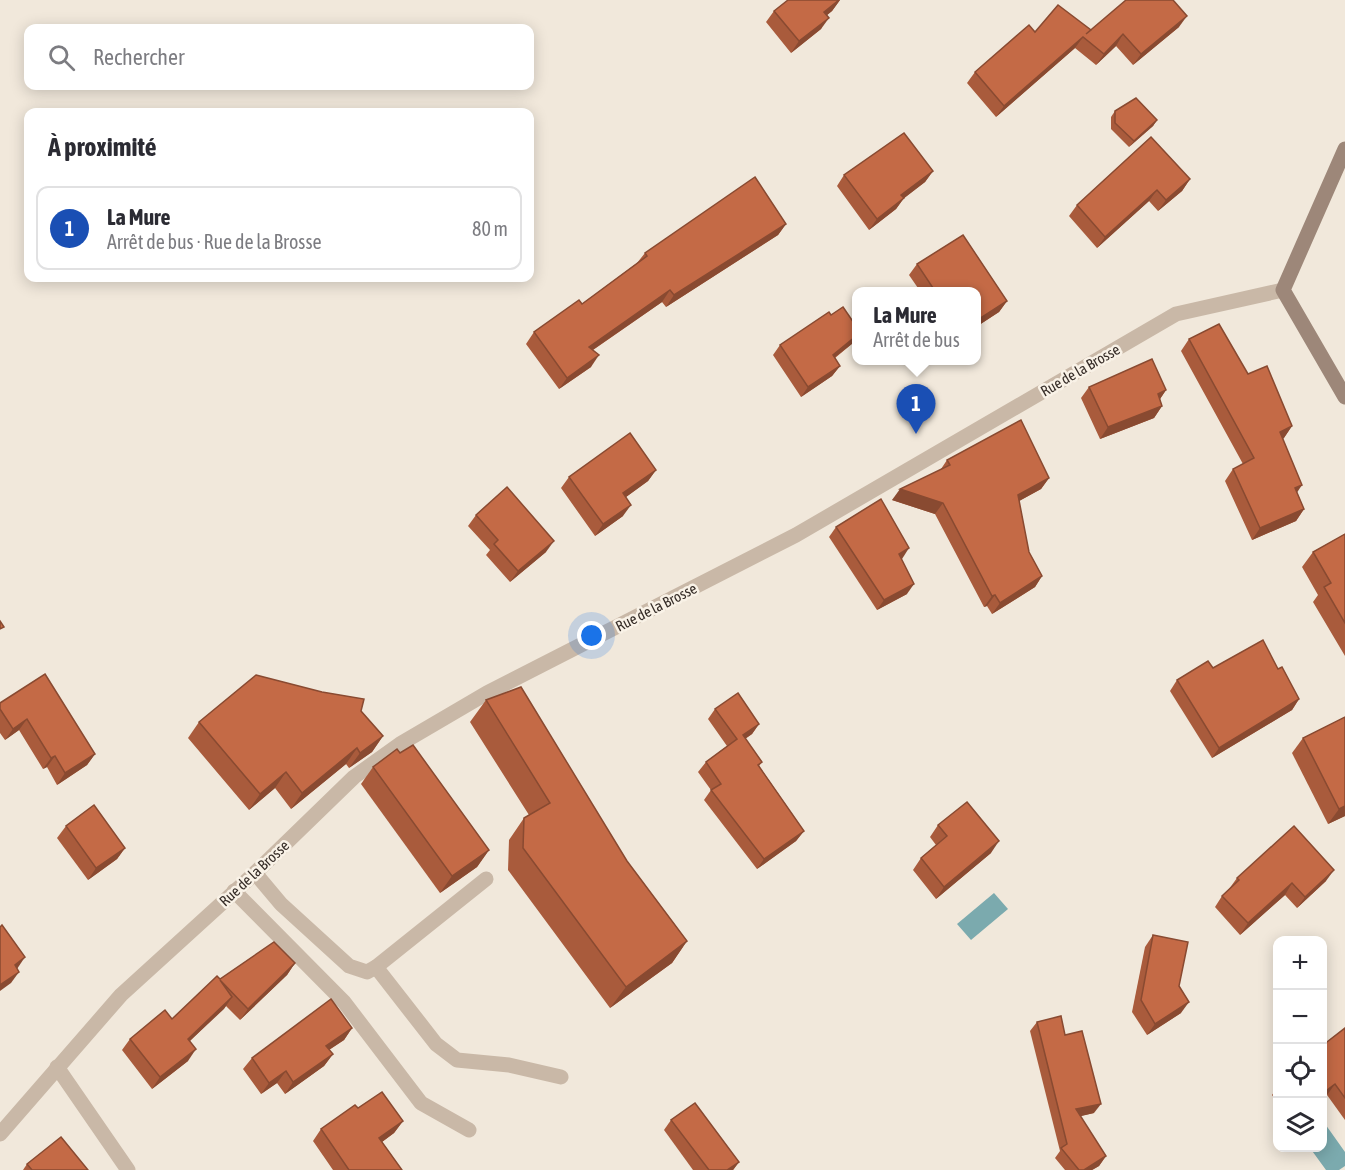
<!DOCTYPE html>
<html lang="fr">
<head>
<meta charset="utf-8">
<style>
  body { margin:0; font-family:"Asap Condensed",sans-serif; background:#f7f7f7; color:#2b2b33 }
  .controls { position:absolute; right:18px; bottom:18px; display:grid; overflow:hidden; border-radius:12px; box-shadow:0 3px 15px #0003 }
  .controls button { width:54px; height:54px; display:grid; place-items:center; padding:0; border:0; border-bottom:2px solid #e1e1e2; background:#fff; color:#2b2b33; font:30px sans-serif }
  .you { position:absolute; left:592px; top:636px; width:21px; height:21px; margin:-15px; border:4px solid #fff; border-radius:50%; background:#1a73e8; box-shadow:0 0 0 9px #1a73e833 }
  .badge { display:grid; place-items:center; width:39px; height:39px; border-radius:50%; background:#1e5157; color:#fff; font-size:20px; font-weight:700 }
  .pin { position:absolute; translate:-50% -50px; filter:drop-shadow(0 2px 3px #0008) }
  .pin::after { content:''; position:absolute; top:32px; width:21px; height:18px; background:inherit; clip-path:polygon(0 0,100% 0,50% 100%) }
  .popup { position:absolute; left:852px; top:287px; width:129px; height:78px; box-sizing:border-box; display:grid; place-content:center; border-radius:12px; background:#fff; filter:drop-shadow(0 2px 4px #0005); font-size:20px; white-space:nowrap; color:#7c7c81 }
  .popup b { font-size:22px; color:#2b2b33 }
  .popup::after { content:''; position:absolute; left:50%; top:100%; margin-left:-12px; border:12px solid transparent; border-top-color:#fff }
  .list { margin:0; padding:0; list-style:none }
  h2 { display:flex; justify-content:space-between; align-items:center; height:78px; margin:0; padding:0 24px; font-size:26px }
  h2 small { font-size:20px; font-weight:400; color:#7c7c81 }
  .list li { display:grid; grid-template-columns:39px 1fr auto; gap:18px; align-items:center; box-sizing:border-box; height:84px; margin:0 12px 12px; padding:0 12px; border:2px solid #e1e1e2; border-radius:12px }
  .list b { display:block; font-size:22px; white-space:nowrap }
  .list p { margin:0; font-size:20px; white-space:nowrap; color:#7c7c81 }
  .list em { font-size:20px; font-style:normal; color:#7c7c81 }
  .icon { flex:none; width:33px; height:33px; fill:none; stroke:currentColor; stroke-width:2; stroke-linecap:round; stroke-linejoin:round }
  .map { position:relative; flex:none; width:1345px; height:1170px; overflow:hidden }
  .search { position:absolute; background:#fff; box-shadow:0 3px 15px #0003; left:24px; top:24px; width:510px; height:66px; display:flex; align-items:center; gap:15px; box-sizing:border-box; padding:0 21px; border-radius:12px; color:#7c7c81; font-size:22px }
  .panel { position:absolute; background:#fff; box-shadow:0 3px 15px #0003; left:24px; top:108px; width:510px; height:174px; border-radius:12px }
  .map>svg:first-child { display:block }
</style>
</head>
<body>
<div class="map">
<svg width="1345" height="1170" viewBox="0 0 1345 1170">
  <rect width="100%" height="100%" fill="#f1e8db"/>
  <g fill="#7baaae">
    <path d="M994,893L1008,909L971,940L957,924Z"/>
    <path d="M1323,1121L1345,1152V1166L1339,1170H1326L1310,1148H1322Z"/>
  </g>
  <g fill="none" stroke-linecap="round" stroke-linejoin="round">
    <g stroke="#c9b8a7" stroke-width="15">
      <path d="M255,873L281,904L349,966L367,972L376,967L486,879"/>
      <path d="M234,891L344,1002L421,1103L469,1130"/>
      <path d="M376,967L436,1044L457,1060L509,1065L561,1077"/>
      <path d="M57,1067L128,1170"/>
    </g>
    <path stroke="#c9b8a7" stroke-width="15" d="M0,1134L121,995L255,873L354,777L400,744L487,693L796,535L1176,314L1283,290"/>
    <path stroke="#9d8779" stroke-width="15" d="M1345,149L1283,290L1345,397"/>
  </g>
  <g fill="#a95b3c">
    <path d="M840,0L832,11L827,15L821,29L791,53L766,22L774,11Z"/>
    <path d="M1179,27L1133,65L1116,46L1096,65L1075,48L996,117L967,83L975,72L1035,32Z"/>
    <path d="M1115,111L1157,120L1153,126L1129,147L1111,129V117Z"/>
    <path d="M933,171L925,182L904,198L896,209L869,230L837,186L844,175Z"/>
    <path d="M1190,179L1182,191L1158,211L1149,201L1097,248L1069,216L1077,205Z"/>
    <path d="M786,224L778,235L666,307L662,302L593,350L591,367L559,389L526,344L534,332L582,304L637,263L645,253Z"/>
    <path d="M963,235L1007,301L999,312L976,327V291H920L909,275L917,264Z"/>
    <path d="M831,315L856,326V338L853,343L835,358L840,366L832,376L801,397L773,355L780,345Z"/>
    <path d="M1189,339L1248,374L1292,426L1283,439L1297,492L1304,509L1296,521L1252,540L1225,481L1233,469L1243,464L1181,351Z"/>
    <path d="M1089,387L1166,390L1160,399L1162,406L1154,418L1100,439L1081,398Z"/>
    <path d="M947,460L1049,478L1041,489L1019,501L1029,552L1042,576L1035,587L992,614L987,606L984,607L935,514L892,500L941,469Z"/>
    <path d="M656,470L648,481L626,497L623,516L595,536L561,488L569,477Z"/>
    <path d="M476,515L546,552L510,582L486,555L490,550L468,526Z"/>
    <path d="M836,527L901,559L907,594L877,610L829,537Z"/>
    <path d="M1345,534V656L1313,602L1318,595L1302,567L1313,552Z"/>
    <path d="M1213,668L1278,669L1299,699L1292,710L1212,758L1170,691L1177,680Z"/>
    <path d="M486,700L627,861L687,941L672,963L610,1008L508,870L509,840L524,818L529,815L470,722Z"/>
    <path d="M0,703L95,754L87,765L57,785L47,767L43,769L19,730L5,740L0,733Z"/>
    <path d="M715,709L759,724L752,734L745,739L762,762L759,766L804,831L796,841L757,869L704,800L711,790L698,772L706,762L727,746L708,719Z"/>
    <path d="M361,711L383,736L372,752L349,768L346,764L291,809L275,788L249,810L188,738L199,722Z"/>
    <path d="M1345,717V816L1328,824L1292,753L1303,738Z"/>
    <path d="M373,767L489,850L477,867L440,893L361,784Z"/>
    <path d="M938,825L991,853L936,899L913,870L921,858L936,845L930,837Z"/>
    <path d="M66,826L125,848L117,859L88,880L57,838Z"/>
    <path d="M1237,878L1326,881L1297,908L1285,895L1240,935L1215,907L1222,896L1229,889Z"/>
    <path d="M1153,935L1179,986L1181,1013L1147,1035L1132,1012L1145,947Z"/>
    <path d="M295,963L287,975L240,1020L226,1006L190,1041L188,1061L152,1089L122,1050L130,1039L172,1019L220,979Z"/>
    <path d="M1037,1022L1065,1035L1094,1113L1080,1116L1106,1156L1099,1166L1092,1170H1065L1055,1158L1060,1151L1030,1031Z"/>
    <path d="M352,1028L344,1040L329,1050L333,1054L324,1066L285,1094L277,1083L261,1094L243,1069L252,1058Z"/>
    <path d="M1345,1028V1120L1327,1095Z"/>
    <path d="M1278,1087V1103L1272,1095Z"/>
    <path d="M358,1108L403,1121L394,1133L382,1142L402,1170H333L313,1141L321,1129Z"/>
    <path d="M671,1120L739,1162L733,1170H693L664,1130Z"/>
    <path d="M27,1164L88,1170H23Z"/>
  </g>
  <g fill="#894a31">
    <path d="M840,0L832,11L816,24L824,12Z"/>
    <path d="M1187,16L1179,27L1133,65L1141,54Z"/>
    <path d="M829,18L821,29L791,53L799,41Z"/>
    <path d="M1123,34L1116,46L1096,65L1104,54Z"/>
    <path d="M1083,37L1075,48L996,117L1004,106Z"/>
    <path d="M1157,120L1153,126L1129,147L1134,141Z"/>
    <path d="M933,171L925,182L894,206L901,195Z"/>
    <path d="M1190,179L1182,191L1158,211L1166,200Z"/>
    <path d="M1157,190L1149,201L1097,248L1105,237Z"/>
    <path d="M904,198L896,209L869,230L877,219Z"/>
    <path d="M786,224L778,235L666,307L674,295Z"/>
    <path d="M670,290L662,302L581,358L589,347Z"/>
    <path d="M1007,301L999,312L976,327V321Z"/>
    <path d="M856,336V338L853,343L825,365L833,355Z"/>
    <path d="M599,355L591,367L559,389L567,378Z"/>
    <path d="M840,366L832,376L801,397L808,387Z"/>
    <path d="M1166,390L1158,402V394Z"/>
    <path d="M1162,406L1154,418L1100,439L1108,427Z"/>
    <path d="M1292,426L1284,438L1272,444L1280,432Z"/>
    <path d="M656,470L648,481L615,505L623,493Z"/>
    <path d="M1049,478L1041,489L1010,506L1018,495Z"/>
    <path d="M1302,485L1294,497L1295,488Z"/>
    <path d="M900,489L943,503L935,514L892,500Z"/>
    <path d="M631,505L623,516L595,536L603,524Z"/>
    <path d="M1304,509L1296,521L1252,540L1260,528Z"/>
    <path d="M554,541L546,552L510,582L518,571Z"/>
    <path d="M909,548L902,559L892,564L899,554Z"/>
    <path d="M1042,576L1035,587L992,614L1000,603Z"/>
    <path d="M914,584L907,594L877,610L884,600Z"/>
    <path d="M995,595L987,606L984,607L992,596Z"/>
    <path d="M1299,699L1292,710L1212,758L1219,748Z"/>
    <path d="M27,719L19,730L5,740L13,729Z"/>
    <path d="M759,724L752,734L736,745L743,735Z"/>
    <path d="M383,736L372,752L349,768L360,753Z"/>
    <path d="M357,748L346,764L291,809L302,793Z"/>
    <path d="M95,754L87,765L57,785L65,773Z"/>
    <path d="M55,756L47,767L43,769L51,758Z"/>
    <path d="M286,772L275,788L249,810L260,794Z"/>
    <path d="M1345,806V816L1328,824L1339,809Z"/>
    <path d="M804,831L796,841L757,869L764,859Z"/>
    <path d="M999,841L991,853L936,899L944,887Z"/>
    <path d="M125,848L117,859L88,880L96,868Z"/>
    <path d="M489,850L477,867L440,893L452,876Z"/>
    <path d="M1334,870L1326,881L1297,908L1305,897Z"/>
    <path d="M1292,883L1285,895L1240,935L1248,923Z"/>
    <path d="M687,941L672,963L610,1008L626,987Z"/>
    <path d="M25,957L17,969L15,965Z"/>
    <path d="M295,963L287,975L240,1020L248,1009Z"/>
    <path d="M19,972L11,983L0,991V985Z"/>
    <path d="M232,997L224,1009L180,1050L188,1039Z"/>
    <path d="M1189,1002L1181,1013L1147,1035L1155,1024Z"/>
    <path d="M352,1028L344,1040L318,1057L326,1046Z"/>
    <path d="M196,1049L188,1061L152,1089L160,1077Z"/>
    <path d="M333,1054L324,1066L285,1094L293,1082Z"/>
    <path d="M286,1071L277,1083L261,1094L269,1083Z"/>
    <path d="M1335,1084L1327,1095L1323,1099V1093Z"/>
    <path d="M1101,1104L1094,1113L1069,1119L1076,1109Z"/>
    <path d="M403,1121L394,1133L371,1150L379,1138Z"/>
    <path d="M1106,1156L1099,1166L1092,1170H1084Z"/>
    <path d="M739,1162L733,1170H727Z"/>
  </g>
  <g fill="#c46a46" stroke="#894a31" stroke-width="1.5">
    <path d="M788,0H839L824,12L829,18L799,41L774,11Z"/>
    <path d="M1126,0H1173L1187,16L1141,54L1123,34L1104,54L1083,37L1004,106L975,72L1029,25L1035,32L1058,5L1091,30L1086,34Z"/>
    <path d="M1136,98L1157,120L1134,141L1115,123V111Z"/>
    <path d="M904,133L933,171L901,195L904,198L877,219L844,175Z"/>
    <path d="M1151,137L1190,179L1166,200L1157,190L1105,237L1077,205Z"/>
    <path d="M755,177L786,224L674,295L670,290L589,347L599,355L567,378L534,332L579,300L582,304L647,256L645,253Z"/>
    <path d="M963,235L1007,301L976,321V291H935L917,264Z"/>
    <path d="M843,307L856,326V336L833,355L840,366L808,387L780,345L829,312L831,315Z"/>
    <path d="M1219,324L1248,374L1267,366L1292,426L1280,432L1302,485L1295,488L1304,509L1260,528L1233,469L1254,458L1189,339Z"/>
    <path d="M1152,359L1166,390L1158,394L1162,406L1108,427L1089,387Z"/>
    <path d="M1021,420L1049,478L1018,495L1029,552L1042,576L1000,603L995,595L992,596L943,503L900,489L950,465L947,460Z"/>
    <path d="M630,433L656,470L623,493L631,505L603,524L569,477Z"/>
    <path d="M507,487L554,541L518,571L494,544L498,540L476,515Z"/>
    <path d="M881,499L909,548L899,554L914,584L884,600L836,527Z"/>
    <path d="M1345,534V623L1324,587L1331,583L1313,552Z"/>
    <path d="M0,621L4,627L0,629Z"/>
    <path d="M1263,640L1278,669L1282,667L1299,699L1219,748L1177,680L1208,661L1213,668Z"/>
    <path d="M45,674L95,754L65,773L55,756L51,758L27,719L13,729L0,709V703Z"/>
    <path d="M256,675L322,692L364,699L361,711L383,736L360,753L357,748L302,793L286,772L260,794L199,722Z"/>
    <path d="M521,687L627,861L687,941L626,987L523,848L524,818L550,803L486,700Z"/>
    <path d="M738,693L759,724L743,735L762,762L758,765L804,831L764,859L711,790L721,784L706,762L737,739L715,709Z"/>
    <path d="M1345,717V806L1339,809L1303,738Z"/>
    <path d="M413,745L489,850L452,876L373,767L397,749L400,753Z"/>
    <path d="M967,802L999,841L944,887L921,858L947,836L938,825Z"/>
    <path d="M94,805L125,848L96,868L66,826Z"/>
    <path d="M1294,826L1334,870L1305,897L1292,883L1248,923L1222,896L1239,880L1237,878Z"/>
    <path d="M2,925L25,957L15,965L19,972L0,985V927Z"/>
    <path d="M1153,935L1188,942L1179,986L1189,1002L1155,1024L1141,1000Z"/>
    <path d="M274,942L295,963L248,1009L220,980L232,997L188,1039L196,1049L160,1077L130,1039L165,1010L172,1019L217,976L220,979Z"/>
    <path d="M331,999L352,1028L326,1046L333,1054L293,1082L286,1071L269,1083L252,1058Z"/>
    <path d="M1061,1016L1065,1035L1082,1031L1101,1104L1076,1109L1106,1156L1084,1170H1079L1061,1148L1067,1144L1037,1022Z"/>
    <path d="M1345,1028V1098L1335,1084L1323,1093V1045Z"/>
    <path d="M382,1092L403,1121L379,1138L402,1170H349L321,1129L355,1105L358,1108Z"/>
    <path d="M695,1103L739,1162L727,1170H709L671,1120Z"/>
    <path d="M61,1137L88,1170H32L27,1164Z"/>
  </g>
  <g text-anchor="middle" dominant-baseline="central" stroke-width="5" stroke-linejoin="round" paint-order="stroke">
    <g font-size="15" fill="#362d28" stroke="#f9f2e7">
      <text transform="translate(1080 370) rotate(-30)">Rue de la Brosse</text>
      <text transform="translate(656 607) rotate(-27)">Rue de la Brosse</text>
      <text transform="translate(254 873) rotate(-43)">Rue de la Brosse</text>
    </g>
  </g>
</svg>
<div class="controls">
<button>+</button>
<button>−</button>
<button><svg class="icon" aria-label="locate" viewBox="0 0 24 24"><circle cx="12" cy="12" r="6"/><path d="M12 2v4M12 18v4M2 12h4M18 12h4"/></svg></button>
<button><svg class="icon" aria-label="layers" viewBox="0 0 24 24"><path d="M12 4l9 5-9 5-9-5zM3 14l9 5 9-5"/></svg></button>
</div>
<div class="you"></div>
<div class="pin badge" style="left:916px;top:434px;background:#1a4fb4">1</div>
<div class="popup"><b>La Mure</b>Arrêt de bus</div>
<div class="search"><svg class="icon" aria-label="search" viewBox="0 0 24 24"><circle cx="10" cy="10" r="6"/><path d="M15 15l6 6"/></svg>Rechercher</div>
<section class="panel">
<h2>À proximité<small></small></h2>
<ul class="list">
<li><span class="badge" style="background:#1a4fb4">1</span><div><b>La Mure</b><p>Arrêt de bus · Rue de la Brosse</p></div><em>80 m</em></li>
</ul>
</section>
</div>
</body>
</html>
